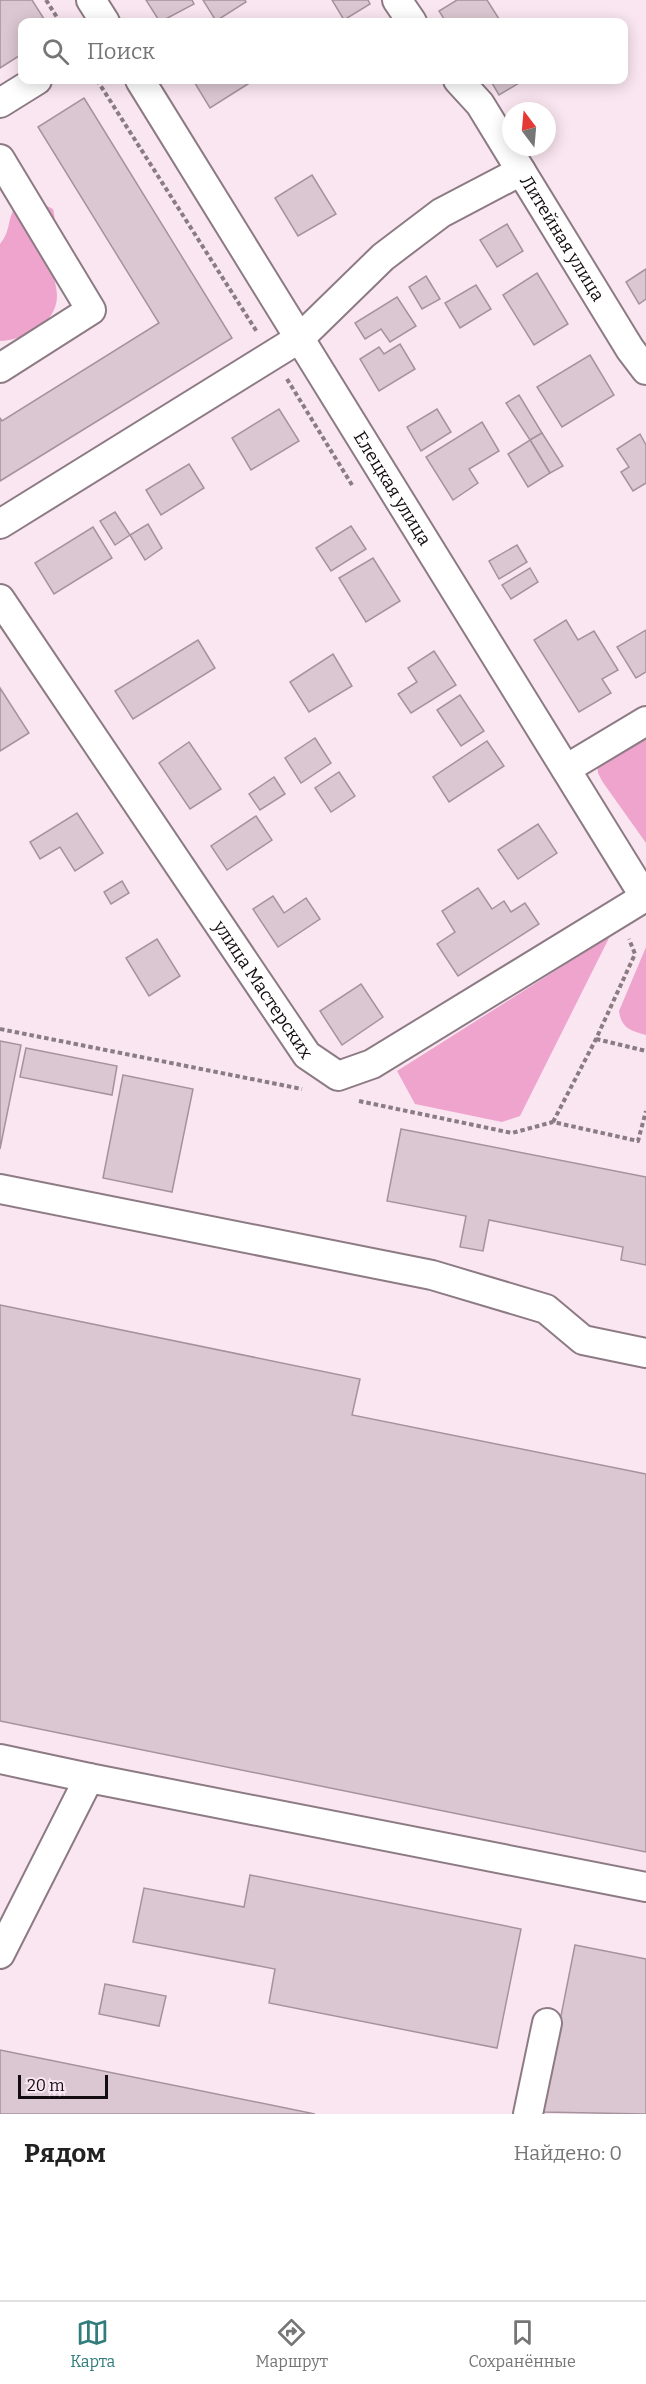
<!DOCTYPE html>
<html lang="ru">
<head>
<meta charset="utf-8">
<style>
  body { margin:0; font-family:Bitter,serif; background:#f6f6f6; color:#222 }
  .compass { position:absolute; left:502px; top:102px; width:54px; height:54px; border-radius:50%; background:#fff; box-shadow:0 3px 15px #0003; rotate:344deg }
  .scale { position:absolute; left:18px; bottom:15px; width:90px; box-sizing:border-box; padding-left:6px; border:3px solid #120b0f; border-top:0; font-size:16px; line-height:21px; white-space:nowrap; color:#120b0f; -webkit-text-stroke:4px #fae6f0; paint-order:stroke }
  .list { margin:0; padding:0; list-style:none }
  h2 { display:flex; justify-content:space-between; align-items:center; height:78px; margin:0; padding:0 24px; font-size:26px }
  h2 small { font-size:20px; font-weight:400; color:#767676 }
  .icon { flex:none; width:33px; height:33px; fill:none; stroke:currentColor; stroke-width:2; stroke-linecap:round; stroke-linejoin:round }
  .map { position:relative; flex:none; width:646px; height:2114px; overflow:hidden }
  .search { position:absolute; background:#fff; box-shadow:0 3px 15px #0003; left:18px; right:18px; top:18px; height:66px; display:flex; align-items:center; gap:15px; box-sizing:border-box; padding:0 21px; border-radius:12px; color:#767676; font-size:22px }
  .sheet { height:186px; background:#fff }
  nav { display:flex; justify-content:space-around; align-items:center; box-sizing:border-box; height:84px; border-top:2px solid #e0e0e0; background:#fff; font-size:16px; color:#767676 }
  nav a { display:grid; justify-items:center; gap:3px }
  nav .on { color:#337c7c }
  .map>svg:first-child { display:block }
</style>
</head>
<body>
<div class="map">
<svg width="646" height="2114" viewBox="0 0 646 2114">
  <rect width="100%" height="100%" fill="#fae6f0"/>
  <g fill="#eea4cd">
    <path d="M41,203L53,209C58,226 50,242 51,260C51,272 57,284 57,296C57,324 23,340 0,341V244C11,231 7,220 15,207Z"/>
    <path d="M646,731V843L602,781L598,773L597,764Z"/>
    <path d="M610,936L520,1116L502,1122L415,1104L397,1071Z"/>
    <path d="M646,947V1035C631,1031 621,1028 619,1011Z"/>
  </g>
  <g fill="#dbc7d1" stroke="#a5939c" stroke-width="1.5">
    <path d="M0,0H32L46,22H22V54L0,68Z"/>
    <path d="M146,0H192L194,4L160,22Z"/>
    <path d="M203,0H245L246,2L216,21Z"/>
    <path d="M332,0H368L370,4L344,20Z"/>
    <path d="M457,0H487L501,22H446L439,11Z"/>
    <path d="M193,80H249L251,82L210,108Z"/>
    <path d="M498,80H524L499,95L492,83Z"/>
    <path d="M84,98L232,338L0,481V418L2,421L159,323L38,127Z"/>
    <path d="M312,175L336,214L298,236L275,198Z"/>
    <path d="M507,224L523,251L497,267L480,240Z"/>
    <path d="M646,269V299L639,304L626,282Z"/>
    <path d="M537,273L568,324L534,345L503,295Z"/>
    <path d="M426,276L440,299L422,309L409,287Z"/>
    <path d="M476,285L491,309L460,328L445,303Z"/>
    <path d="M397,297L416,326L390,342L381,329L365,339L355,323Z"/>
    <path d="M400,344L415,369L379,391L360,359L379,347L384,354Z"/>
    <path d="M590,355L614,395L562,427L537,387Z"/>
    <path d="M519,395L542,433L530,440L506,403Z"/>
    <path d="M279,409L299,441L251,470L232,438Z"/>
    <path d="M437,409L451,432L421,451L407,427Z"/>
    <path d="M482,422L499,451L469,469L478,483L453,500L426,457Z"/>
    <path d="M542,433L563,466L550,473L530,440Z"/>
    <path d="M640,434L646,445V483L633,491L621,472L629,467L617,449Z"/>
    <path d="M530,440L550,473L528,487L508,454Z"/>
    <path d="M189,464L204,488L161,515L146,490Z"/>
    <path d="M115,512L130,535L115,545L100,521Z"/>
    <path d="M148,524L162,548L145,560L130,535Z"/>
    <path d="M351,526L366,549L331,571L316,548Z"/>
    <path d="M93,527L112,558L54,594L35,563Z"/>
    <path d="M517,545L527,562L499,579L489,561Z"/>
    <path d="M373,558L400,601L366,622L339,578Z"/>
    <path d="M530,568L538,582L511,599L502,585Z"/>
    <path d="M566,620L578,640L594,631L618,670L602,679L611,693L579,712L534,640Z"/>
    <path d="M646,630V672L636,678L617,647Z"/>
    <path d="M198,640L215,668L133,719L115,691Z"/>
    <path d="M434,651L456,685L411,713L398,694L417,682L408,668Z"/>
    <path d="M333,654L352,686L309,712L290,682Z"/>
    <path d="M0,688L29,733L0,751Z"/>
    <path d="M460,695L484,731L461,746L437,710Z"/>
    <path d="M315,738L331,763L301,783L285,758Z"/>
    <path d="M487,741L504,766L449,802L433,777Z"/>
    <path d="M189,742L221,789L190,809L159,763Z"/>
    <path d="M339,772L355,796L331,812L315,788Z"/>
    <path d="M274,777L285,794L260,810L249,794Z"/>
    <path d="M77,813L103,853L75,871L60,847L40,859L30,842Z"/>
    <path d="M256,816L272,840L227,870L211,846Z"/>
    <path d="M538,824L557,853L518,879L498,850Z"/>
    <path d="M122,881L129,893L111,904L104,892Z"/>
    <path d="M478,888L492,909L504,901L511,912L525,903L539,924L458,976L437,944L455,932L442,911Z"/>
    <path d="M273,896L284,913L306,898L320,919L278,947L253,909Z"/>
    <path d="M157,939L180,976L149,996L126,958Z"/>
    <path d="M361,984L383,1017L342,1045L320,1011Z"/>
    <path d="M0,1041L21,1045L0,1149Z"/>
    <path d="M26,1048L117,1066L112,1095L20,1077Z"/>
    <path d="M123,1075L193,1089L172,1192L103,1178Z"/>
    <path d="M401,1129L646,1177V1265L621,1260L623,1247L489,1220L483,1251L460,1247L466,1216L387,1201Z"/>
    <path d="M0,1305L360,1379L352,1415L646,1474V1852L0,1721Z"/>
    <path d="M250,1875L521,1929L497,2048L269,2003L275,1969L133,1942L144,1888L244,1907Z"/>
    <path d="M575,1945L646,1959V2114L542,2112Z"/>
    <path d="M105,1984L166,1996L159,2026L99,2014Z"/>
    <path d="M0,2050L315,2114H0Z"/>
  </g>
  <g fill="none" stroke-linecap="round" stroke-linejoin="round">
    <defs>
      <g id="minor">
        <path d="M91,0L105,22"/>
        <path d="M397,0L412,22"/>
        <path id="s1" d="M140,80L646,899"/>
        <path id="s2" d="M458,80L480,104L630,349L646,370"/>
        <path d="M0,103L37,80"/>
        <path d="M0,159L91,310L0,368"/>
        <path d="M0,524L300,338L383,257L441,213L521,171"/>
        <path id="s3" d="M0,599L307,1055L338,1076L372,1064L645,897"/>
        <path d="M566,769L646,721"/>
        <path d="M0,1189L432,1275L546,1309L583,1340L646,1353"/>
        <path d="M0,1759L89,1778"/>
        <path d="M0,1954L89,1778L646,1887"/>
        <path d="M528,2114L547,2023"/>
      </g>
    </defs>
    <use href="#minor" stroke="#8d7b84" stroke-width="32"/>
    <g stroke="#8a7c83" stroke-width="4" stroke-dasharray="4.5 3" stroke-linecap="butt">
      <path d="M46,0L60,22"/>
      <path d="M97,80L257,332"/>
      <path d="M287,379L352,485"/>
      <path d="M0,1029L302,1089"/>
      <path d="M596,1039L646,1051"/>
      <path d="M359,1101L512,1133L553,1122L638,1141L646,1111"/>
      <path d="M553,1122L596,1039L635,954L629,939"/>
    </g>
    <use href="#minor" stroke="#fff" stroke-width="28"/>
  </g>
  <g text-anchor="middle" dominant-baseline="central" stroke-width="5" stroke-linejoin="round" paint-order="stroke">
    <g font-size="18" fill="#120b0f" stroke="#fae6f0">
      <text stroke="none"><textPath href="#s2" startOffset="190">Литейная улица</textPath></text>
      <text stroke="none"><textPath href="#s1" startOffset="480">Елецкая улица</textPath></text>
      <text stroke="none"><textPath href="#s3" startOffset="471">улица Мастерских</textPath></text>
    </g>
  </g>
</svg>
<svg class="compass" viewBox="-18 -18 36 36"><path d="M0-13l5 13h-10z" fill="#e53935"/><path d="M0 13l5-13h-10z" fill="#767676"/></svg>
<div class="scale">20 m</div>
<div class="search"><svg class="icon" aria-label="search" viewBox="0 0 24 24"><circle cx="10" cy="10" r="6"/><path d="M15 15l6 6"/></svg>Поиск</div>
</div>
<section class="sheet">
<h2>Рядом<small>Найдено: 0</small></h2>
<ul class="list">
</ul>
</section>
<nav>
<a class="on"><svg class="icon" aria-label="map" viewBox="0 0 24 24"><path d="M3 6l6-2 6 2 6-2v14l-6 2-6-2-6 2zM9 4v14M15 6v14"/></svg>Карта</a>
<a><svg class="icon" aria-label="directions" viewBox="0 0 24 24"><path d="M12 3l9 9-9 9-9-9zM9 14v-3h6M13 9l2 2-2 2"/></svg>Маршрут</a>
<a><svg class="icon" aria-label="saved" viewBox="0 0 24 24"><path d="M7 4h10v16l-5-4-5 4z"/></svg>Сохранённые</a>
</nav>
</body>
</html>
